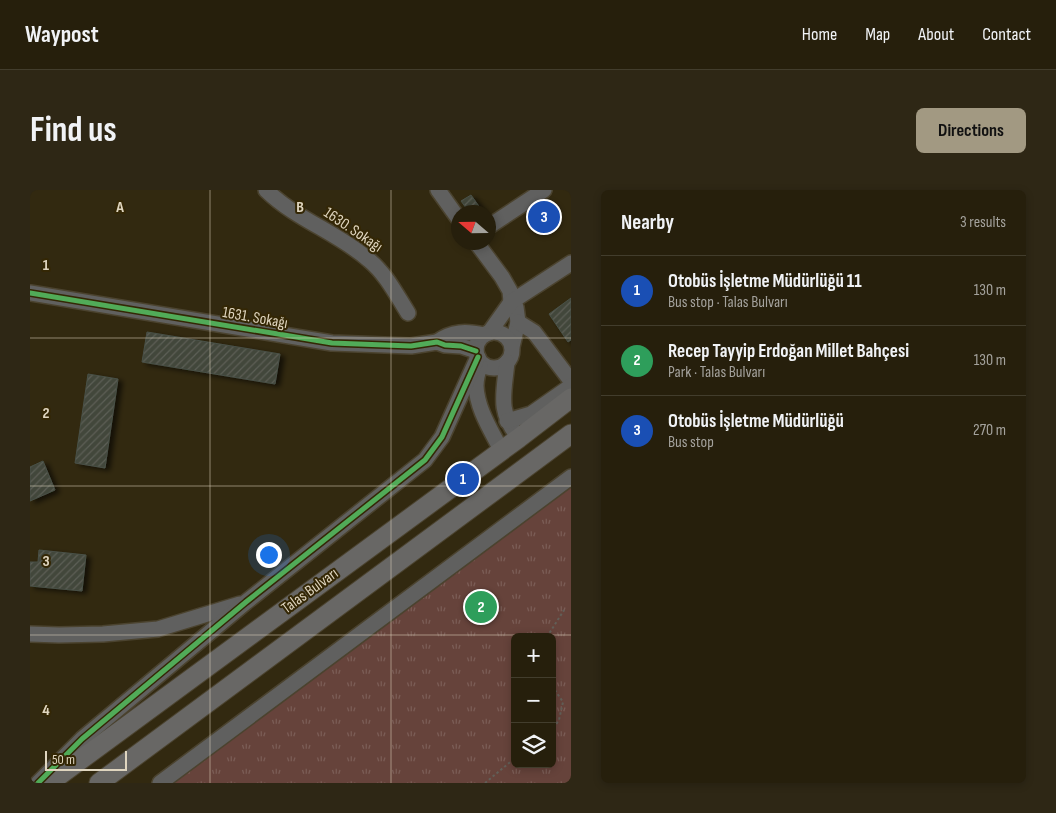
<!DOCTYPE html>
<html lang="en">
<head>
<meta charset="utf-8">
<style>
  body { margin:0; font-family:"Sofia Sans Condensed",sans-serif; background:#2e2715; color:#f1f3f6 }
  .controls { position:absolute; right:15px; bottom:15px; display:grid; overflow:hidden; border-radius:8px; box-shadow:0 2px 8px #0003 }
  .controls button { width:45px; height:45px; display:grid; place-items:center; padding:0; border:0; border-bottom:1px solid #423d2d; background:#261f0c; color:#f1f3f6; font:25px sans-serif }
  .compass { position:absolute; left:421px; top:15px; width:45px; height:45px; border-radius:50%; background:#261f0c; box-shadow:0 2px 8px #0003; rotate:290deg }
  .scale { position:absolute; left:15px; bottom:12px; width:82px; box-sizing:border-box; padding-left:5px; border:2px solid #dfd5bf; border-top:0; font-size:14px; line-height:18px; white-space:nowrap; color:#dfd5bf; -webkit-text-stroke:4px #342705; paint-order:stroke }
  .you { position:absolute; left:238px; top:364px; width:18px; height:18px; margin:-12px; border:4px solid #fff; border-radius:50%; background:#1a73e8; box-shadow:0 0 0 8px #1a73e833 }
  .badge { display:grid; place-items:center; width:32px; height:32px; border-radius:50%; background:#a29982; color:#fff; font-size:16px; font-weight:700 }
  .pin { position:absolute; translate:-50% -50%; border:2px solid #fff; box-shadow:0 1px 5px #0006 }
  .list { margin:0; padding:0; list-style:none }
  h2 { display:flex; justify-content:space-between; align-items:center; height:65px; margin:0; padding:0 20px; font-size:21px }
  h2 small { font-size:16px; font-weight:400; color:#a4a29d }
  .list li { display:grid; grid-template-columns:32px 1fr auto; gap:15px; align-items:center; box-sizing:border-box; height:70px; padding:0 20px; border-top:1px solid #423d2d }
  .list b { display:block; font-size:19px; white-space:nowrap }
  .list p { margin:0; font-size:16px; white-space:nowrap; color:#a4a29d }
  .list em { font-size:16px; font-style:normal; color:#a4a29d }
  .icon { flex:none; width:28px; height:28px; fill:none; stroke:currentColor; stroke-width:2; stroke-linecap:round; stroke-linejoin:round }
  .map { position:relative; flex:none; width:541px; height:593px; overflow:hidden; border-radius:8px }
  header { display:flex; align-items:center; gap:30px; box-sizing:border-box; height:70px; padding:0 25px; background:#261f0c; border-bottom:1px solid #423d2d }
  header strong { font-size:24px }
  nav { display:flex; gap:28px; margin-inline-start:auto; font-size:18px }
  .intro { display:flex; align-items:center; justify-content:space-between; box-sizing:border-box; height:120px; padding:0 30px }
  h1 { margin:0; font-size:35px }
  .button { padding:12px 22px; border-radius:8px; background:#a29982; color:#111; font-size:18px; font-weight:700 }
  main { display:flex; gap:30px; padding:0 30px }
  aside { flex:1; background:#261f0c; border-radius:8px; box-shadow:0 2px 8px #0003 }
  .map>svg:first-child { display:block }
</style>
</head>
<body>
<header>
<strong>Waypost</strong>
<nav><a>Home</a><a>Map</a><a>About</a><a>Contact</a></nav>
</header>
<div class="intro"><h1>Find us</h1><a class="button">Directions</a></div>
<main>
<div class="map">
<svg width="541" height="593" viewBox="0 0 541 593">
  <defs>
    <pattern id="park-tufts" width="24" height="20" patternUnits="userSpaceOnUse" patternTransform="scale(1.25)"><rect width="24" height="20" fill="#66433b"/><path d="M3 7l-1-3M5 7V3M7 7l1-3M15 17l-1-3M17 17v-4M19 17l1-3" fill="none" stroke="#7b5d56"/></pattern>
    <pattern id="building-hatch" width="6" height="6" patternUnits="userSpaceOnUse" patternTransform="scale(1.25)"><rect width="6" height="6" fill="#42463b"/><path d="M-1 1l2-2M0 6l6-6M5 7l2-2" fill="none" stroke="#5d6056"/></pattern>
    <filter id="shadow"><feDropShadow dx="4.5" dy="2.5" stdDeviation="2.5" flood-color="#0009"/></filter>
  </defs>
  <rect width="100%" height="100%" fill="#322910"/>
  <path fill="url(#park-tufts)" fill-rule="evenodd" d="M541,282V593H123ZM485,447H522V574H485Z"/>
  <g fill="url(#building-hatch)" stroke="#495148" filter="url(#shadow)">
    <path d="M441,5L453,22H439L431,11Z"/>
    <path d="M541,108V150L538,152L519,124Z"/>
    <path d="M117,142L250,164L245,194L112,172Z"/>
    <path d="M58,184L88,189L75,278L45,273Z"/>
    <path d="M13,271L25,300L0,311V277Z"/>
    <path d="M9,360L56,365L52,401L0,396V372H8Z"/>
  </g>
  <g fill="none" stroke-linecap="round" stroke-linejoin="round">
    <defs>
      <g id="minor">
        <path d="M236,0C267,30 307,42 339,70C356,84 366,104 378,123"/>
        <path d="M408,0L428,28"/>
        <path d="M458,37L514,0"/>
        <path d="M446,52L472,87L480,101L481,112L486,117L488,132L482,157"/>
        <path d="M0,103L302,153L381,156L407,152L415,155L431,156L446,161"/>
        <path d="M488,132L504,142L541,191"/>
        <circle cx="464" cy="160" r="18"/>
        <path d="M459,143L481,112L541,73"/>
        <path d="M407,152C422,141 436,141 454,145"/>
        <path d="M477,172C474,204 467,221 489,248"/>
        <path d="M450,176C448,182 446,189 446,196C447,219 461,240 471,260"/>
        <path d="M477,231L501,224L541,196"/>
        <path d="M0,444L29,445L73,444L128,439L210,414"/>
        <path d="M8,593L52,549L216,412L395,270L412,247L448,167"/>
        <path d="M130,593L541,287"/>
      </g>
      <g id="major">
        <path d="M19,593L489,248L541,208"/>
        <path d="M69,593L541,244"/>
      </g>
    </defs>
    <use href="#minor" stroke="#4b432f" stroke-width="18"/>
    <use href="#major" stroke="#4b432f" stroke-width="21"/>
    <g stroke="#625f58" stroke-width="2" stroke-dasharray="2.5 2.5" stroke-linecap="butt">
      <path d="M517,447L534,420"/>
      <path d="M522,496L533,512L529,530L522,540"/>
      <path d="M455,593L485,568"/>
    </g>
    <use href="#minor" stroke="#60605f" stroke-width="15"/>
    <use href="#major" stroke="#686765" stroke-width="19"/>
    <defs>
      <g id="cycleway">
        <path d="M0,103L302,153L381,156L407,152L415,155L431,156L446,161"/>
        <path d="M8,593L52,549L216,412L395,270L412,247L448,167"/>
      </g>
    </defs>
    <use href="#cycleway" stroke="#342705" stroke-width="8"/>
    <use href="#cycleway" stroke="#51ab58" stroke-width="5"/>
  </g>
  <path fill="none" stroke="#dfd5bf" stroke-width="1" stroke-opacity="0.55" d="M180,0V593M361,0V593M0,148H541M0,296H541M0,445H541"/>
  <g text-anchor="middle" dominant-baseline="central" stroke-width="4" stroke-linejoin="round" paint-order="stroke">
    <g font-size="16" fill="#dfd5bf" stroke="#342705">
      <text transform="translate(323 40) rotate(34)">1630. Sokağı</text>
      <text transform="translate(225 128) rotate(10)">1631. Sokağı</text>
      <text transform="translate(280 401) rotate(-36)">Talas Bulvarı</text>
    </g>
  </g>
  <g font-size="16" text-anchor="middle" font-weight="bold" fill="#dfd5bf" stroke="#342705" stroke-width="4" stroke-linejoin="round" paint-order="stroke">
    <text x="90" y="22">A</text>
    <text x="270" y="22">B</text>
    <text x="16" y="80">1</text>
    <text x="16" y="228">2</text>
    <text x="16" y="376">3</text>
    <text x="16" y="525">4</text>
  </g>
</svg>
<div class="controls">
<button>+</button>
<button>−</button>
<button><svg class="icon" aria-label="layers" viewBox="0 0 24 24"><path d="M12 4l9 5-9 5-9-5zM3 14l9 5 9-5"/></svg></button>
</div>
<svg class="compass" viewBox="-18 -18 36 36"><path d="M0-13l5 13h-10z" fill="#e53935"/><path d="M0 13l5-13h-10z" fill="#a4a29d"/></svg>
<div class="scale">50 m</div>
<div class="you"></div>
<div class="pin badge" style="left:433px;top:289px;background:#1a4fb4">1</div>
<div class="pin badge" style="left:451px;top:417px;background:#2e9e5b">2</div>
<div class="pin badge" style="left:514px;top:27px;background:#1a4fb4">3</div>
</div>
<aside>
<h2>Nearby<small>3 results</small></h2>
<ul class="list">
<li><span class="badge" style="background:#1a4fb4">1</span><div><b>Otobüs İşletme Müdürlüğü 11</b><p>Bus stop · Talas Bulvarı</p></div><em>130 m</em></li>
<li><span class="badge" style="background:#2e9e5b">2</span><div><b>Recep Tayyip Erdoğan Millet Bahçesi</b><p>Park · Talas Bulvarı</p></div><em>130 m</em></li>
<li><span class="badge" style="background:#1a4fb4">3</span><div><b>Otobüs İşletme Müdürlüğü</b><p>Bus stop</p></div><em>270 m</em></li>
</ul>
</aside>
</main>
</body>
</html>
